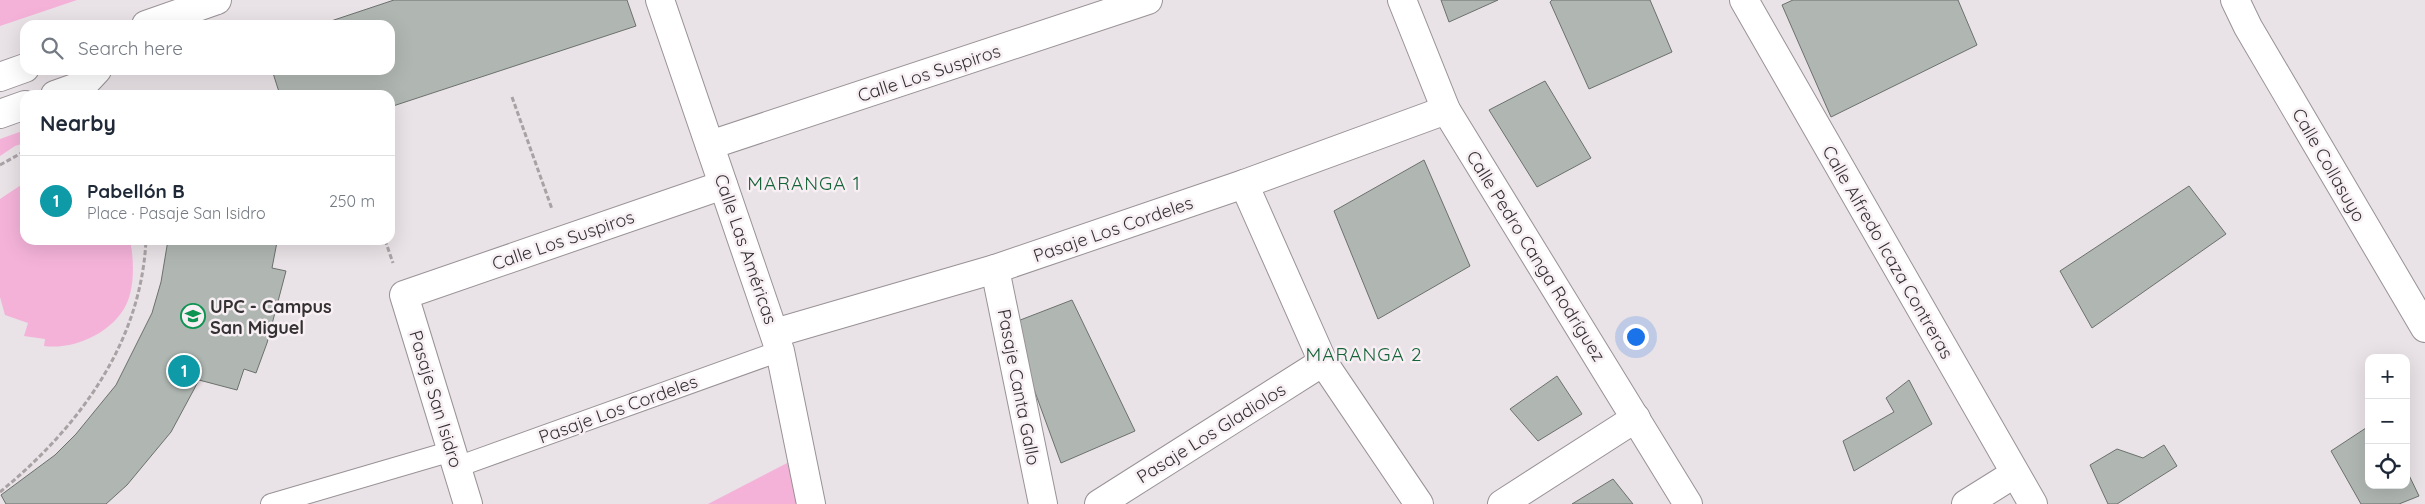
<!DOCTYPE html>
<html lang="en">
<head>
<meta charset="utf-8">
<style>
  body { margin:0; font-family:Quicksand,sans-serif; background:#f6f6f7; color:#1f2937 }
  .controls { position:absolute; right:15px; bottom:15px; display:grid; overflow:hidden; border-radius:10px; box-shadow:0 5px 20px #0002 }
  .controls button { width:45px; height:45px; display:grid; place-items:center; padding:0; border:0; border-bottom:1px solid #e0e1e3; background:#fff; color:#1f2937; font:25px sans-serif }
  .you { position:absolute; left:1635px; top:336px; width:18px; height:18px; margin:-12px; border:4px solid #fff; border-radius:50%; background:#1a73e8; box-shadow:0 0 0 8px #1a73e833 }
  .badge { display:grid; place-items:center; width:32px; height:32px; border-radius:50%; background:#d93025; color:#fff; font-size:16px; font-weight:700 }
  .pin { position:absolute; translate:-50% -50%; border:2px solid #fff; box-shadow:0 1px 5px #0006 }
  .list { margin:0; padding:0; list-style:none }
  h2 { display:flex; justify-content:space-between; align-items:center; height:65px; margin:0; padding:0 20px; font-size:21px }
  h2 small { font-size:16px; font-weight:400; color:#747a83 }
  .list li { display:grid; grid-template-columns:32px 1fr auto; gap:15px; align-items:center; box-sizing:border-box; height:90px; padding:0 20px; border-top:1px solid #e0e1e3 }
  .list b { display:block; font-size:19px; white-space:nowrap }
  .list p { margin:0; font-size:16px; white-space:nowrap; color:#747a83 }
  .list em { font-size:16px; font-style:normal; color:#747a83 }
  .icon { flex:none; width:28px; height:28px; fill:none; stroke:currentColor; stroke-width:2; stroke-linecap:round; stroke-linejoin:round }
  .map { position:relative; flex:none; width:2425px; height:504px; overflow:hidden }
  .search { position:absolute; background:#fff; box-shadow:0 5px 20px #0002; left:20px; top:20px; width:375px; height:55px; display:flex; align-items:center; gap:12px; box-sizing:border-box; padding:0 18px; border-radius:15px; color:#747a83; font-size:19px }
  .panel { position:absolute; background:#fff; box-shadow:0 5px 20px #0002; left:20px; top:90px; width:375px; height:155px; border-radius:15px }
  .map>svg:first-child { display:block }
</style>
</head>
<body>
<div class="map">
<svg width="2425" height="504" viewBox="0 0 2425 504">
  <rect width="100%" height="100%" fill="#e9e2e6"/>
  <g fill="#f4b2d9">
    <path d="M0,0H77L0,26Z"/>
    <path d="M25,130V143L15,146L0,156V139Z"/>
    <path d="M21,185L25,189V240H130C134,259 135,287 126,305C112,333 74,350 44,346L45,339L24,336L28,323L5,315L0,297V199Z"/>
    <path d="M793,460L801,504H708Z"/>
  </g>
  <g fill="#b0b7b2" stroke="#6b716d">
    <path d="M394,0H627L636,26L390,107V95H280L272,70H390V25H319Z"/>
    <path d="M1441,0H1498L1449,22Z"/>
    <path d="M1552,0H1650L1672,52L1589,89L1550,2Z"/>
    <path d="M1793,0H1958L1977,45L1831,117L1782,5Z"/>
    <path d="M1545,81L1591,158L1537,187L1489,110Z"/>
    <path d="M1424,160L1470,266L1378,319L1334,211Z"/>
    <path d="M2189,186L2226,234L2092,328L2060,271Z"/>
    <path d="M168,240H267L277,242L272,268L286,271L267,343L256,373L244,369L237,390L199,380L171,432L127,485L106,504H6L1,495L55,455L76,434L116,385L152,313L161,282Z"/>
    <path d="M1072,300L1135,431L1061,463L1010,324Z"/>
    <path d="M1557,376L1582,414L1538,441L1510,409Z"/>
    <path d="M1909,380L1932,424L1854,471L1843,441L1894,412L1886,398Z"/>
    <path d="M2369,426V485H2406V469L2419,496L2399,504H2361L2331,451Z"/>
    <path d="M2164,445L2177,466L2117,504H2108L2090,465L2117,449L2143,458Z"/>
    <path d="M1613,479L1633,504H1572Z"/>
  </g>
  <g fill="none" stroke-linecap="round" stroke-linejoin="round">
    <defs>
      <g id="service">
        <path d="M457,467L780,351"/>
        <path d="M271,504L452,451"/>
      </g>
      <g id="minor">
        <path d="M660,0L780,351L811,504"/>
        <path d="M1402,0L1446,110L1688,504"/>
        <path d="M1744,0L2033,504"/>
        <path d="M2235,0L2248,27L2425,328"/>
        <path d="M710,145L1148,0"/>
        <path d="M1244,184L1323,362L1419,504"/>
        <path d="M995,269L1043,504"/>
        <path d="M775,333L995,269L1244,184L1446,110"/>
        <path d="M468,504L404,295L723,185"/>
        <path d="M1099,504L1323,362"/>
        <path d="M1502,504L1636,418"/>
        <path d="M1966,504L2014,474"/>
      </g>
      <g id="primary">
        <path d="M146,25L217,0"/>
        <path d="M0,77L25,68"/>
        <path d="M55,95L83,85L97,70"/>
        <path d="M0,114L25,105"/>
      </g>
    </defs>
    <use href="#service" stroke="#999296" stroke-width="22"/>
    <use href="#minor" stroke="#999296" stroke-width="30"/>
    <use href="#primary" stroke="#999296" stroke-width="30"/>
    <g stroke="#a8a2a5" stroke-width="3" stroke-dasharray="5 2.5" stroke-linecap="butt">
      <path d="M512,97L552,209"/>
      <path d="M0,165L25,151"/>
      <path d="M385,240L393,263"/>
      <path d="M0,492C78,428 141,344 146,240"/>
    </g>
    <use href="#service" stroke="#fff" stroke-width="20"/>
    <use href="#minor" stroke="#fff" stroke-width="28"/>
    <use href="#primary" stroke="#fff" stroke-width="28"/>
  </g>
  <defs>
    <symbol id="university-ring" viewBox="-11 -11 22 22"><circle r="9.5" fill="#f7eff3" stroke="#0d9352" stroke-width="1.5"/><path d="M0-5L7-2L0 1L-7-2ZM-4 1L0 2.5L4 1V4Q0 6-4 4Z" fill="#0d9352"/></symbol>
  </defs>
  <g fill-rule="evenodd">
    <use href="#university-ring" x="179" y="302" width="28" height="28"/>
  </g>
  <g text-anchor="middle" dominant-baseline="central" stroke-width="5" stroke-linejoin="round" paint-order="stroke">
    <g font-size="18" fill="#343132" stroke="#f7eff3">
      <text transform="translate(929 73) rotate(-18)">Calle Los Suspiros</text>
      <text transform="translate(2329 165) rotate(60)">Calle Collasuyo</text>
      <text transform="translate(1113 229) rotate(-19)">Pasaje Los Cordeles</text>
      <text transform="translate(563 240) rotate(-19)">Calle Los Suspiros</text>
      <text transform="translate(746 249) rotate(71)">Calle Las Américas</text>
      <text transform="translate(1888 252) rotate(60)">Calle Alfredo Icaza Contreras</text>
      <text transform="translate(1536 256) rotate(58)">Calle Pedro Canga Rodríguez</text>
      <text transform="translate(1019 387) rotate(79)">Pasaje Canta Gallo</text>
      <text transform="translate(436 399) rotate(73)">Pasaje San Isidro</text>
      <text transform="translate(618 409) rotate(-20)">Pasaje Los Cordeles</text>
      <text transform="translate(1211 433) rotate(-32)">Pasaje Los Gladiolos</text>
    </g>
    <g font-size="18" font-weight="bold" fill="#343132" stroke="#f7eff3" text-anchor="start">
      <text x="210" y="306">UPC - Campus<tspan x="210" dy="21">San Miguel</tspan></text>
    </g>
    <g font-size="19" letter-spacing="1" fill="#18643a" stroke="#f7eff3">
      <text x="804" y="183">MARANGA 1</text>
      <text x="1364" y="354">MARANGA 2</text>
    </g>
  </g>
</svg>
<div class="controls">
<button>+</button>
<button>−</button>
<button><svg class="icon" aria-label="locate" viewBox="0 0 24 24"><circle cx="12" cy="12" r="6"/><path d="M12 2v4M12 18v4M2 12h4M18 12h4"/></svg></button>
</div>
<div class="you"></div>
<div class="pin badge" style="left:184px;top:371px;background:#0f9aa8">1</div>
<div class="search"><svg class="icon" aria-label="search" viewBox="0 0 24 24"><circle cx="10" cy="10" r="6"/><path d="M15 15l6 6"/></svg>Search here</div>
<section class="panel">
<h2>Nearby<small></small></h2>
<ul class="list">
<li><span class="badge" style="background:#0f9aa8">1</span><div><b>Pabellón B</b><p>Place · Pasaje San Isidro</p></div><em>250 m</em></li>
</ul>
</section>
</div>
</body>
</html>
